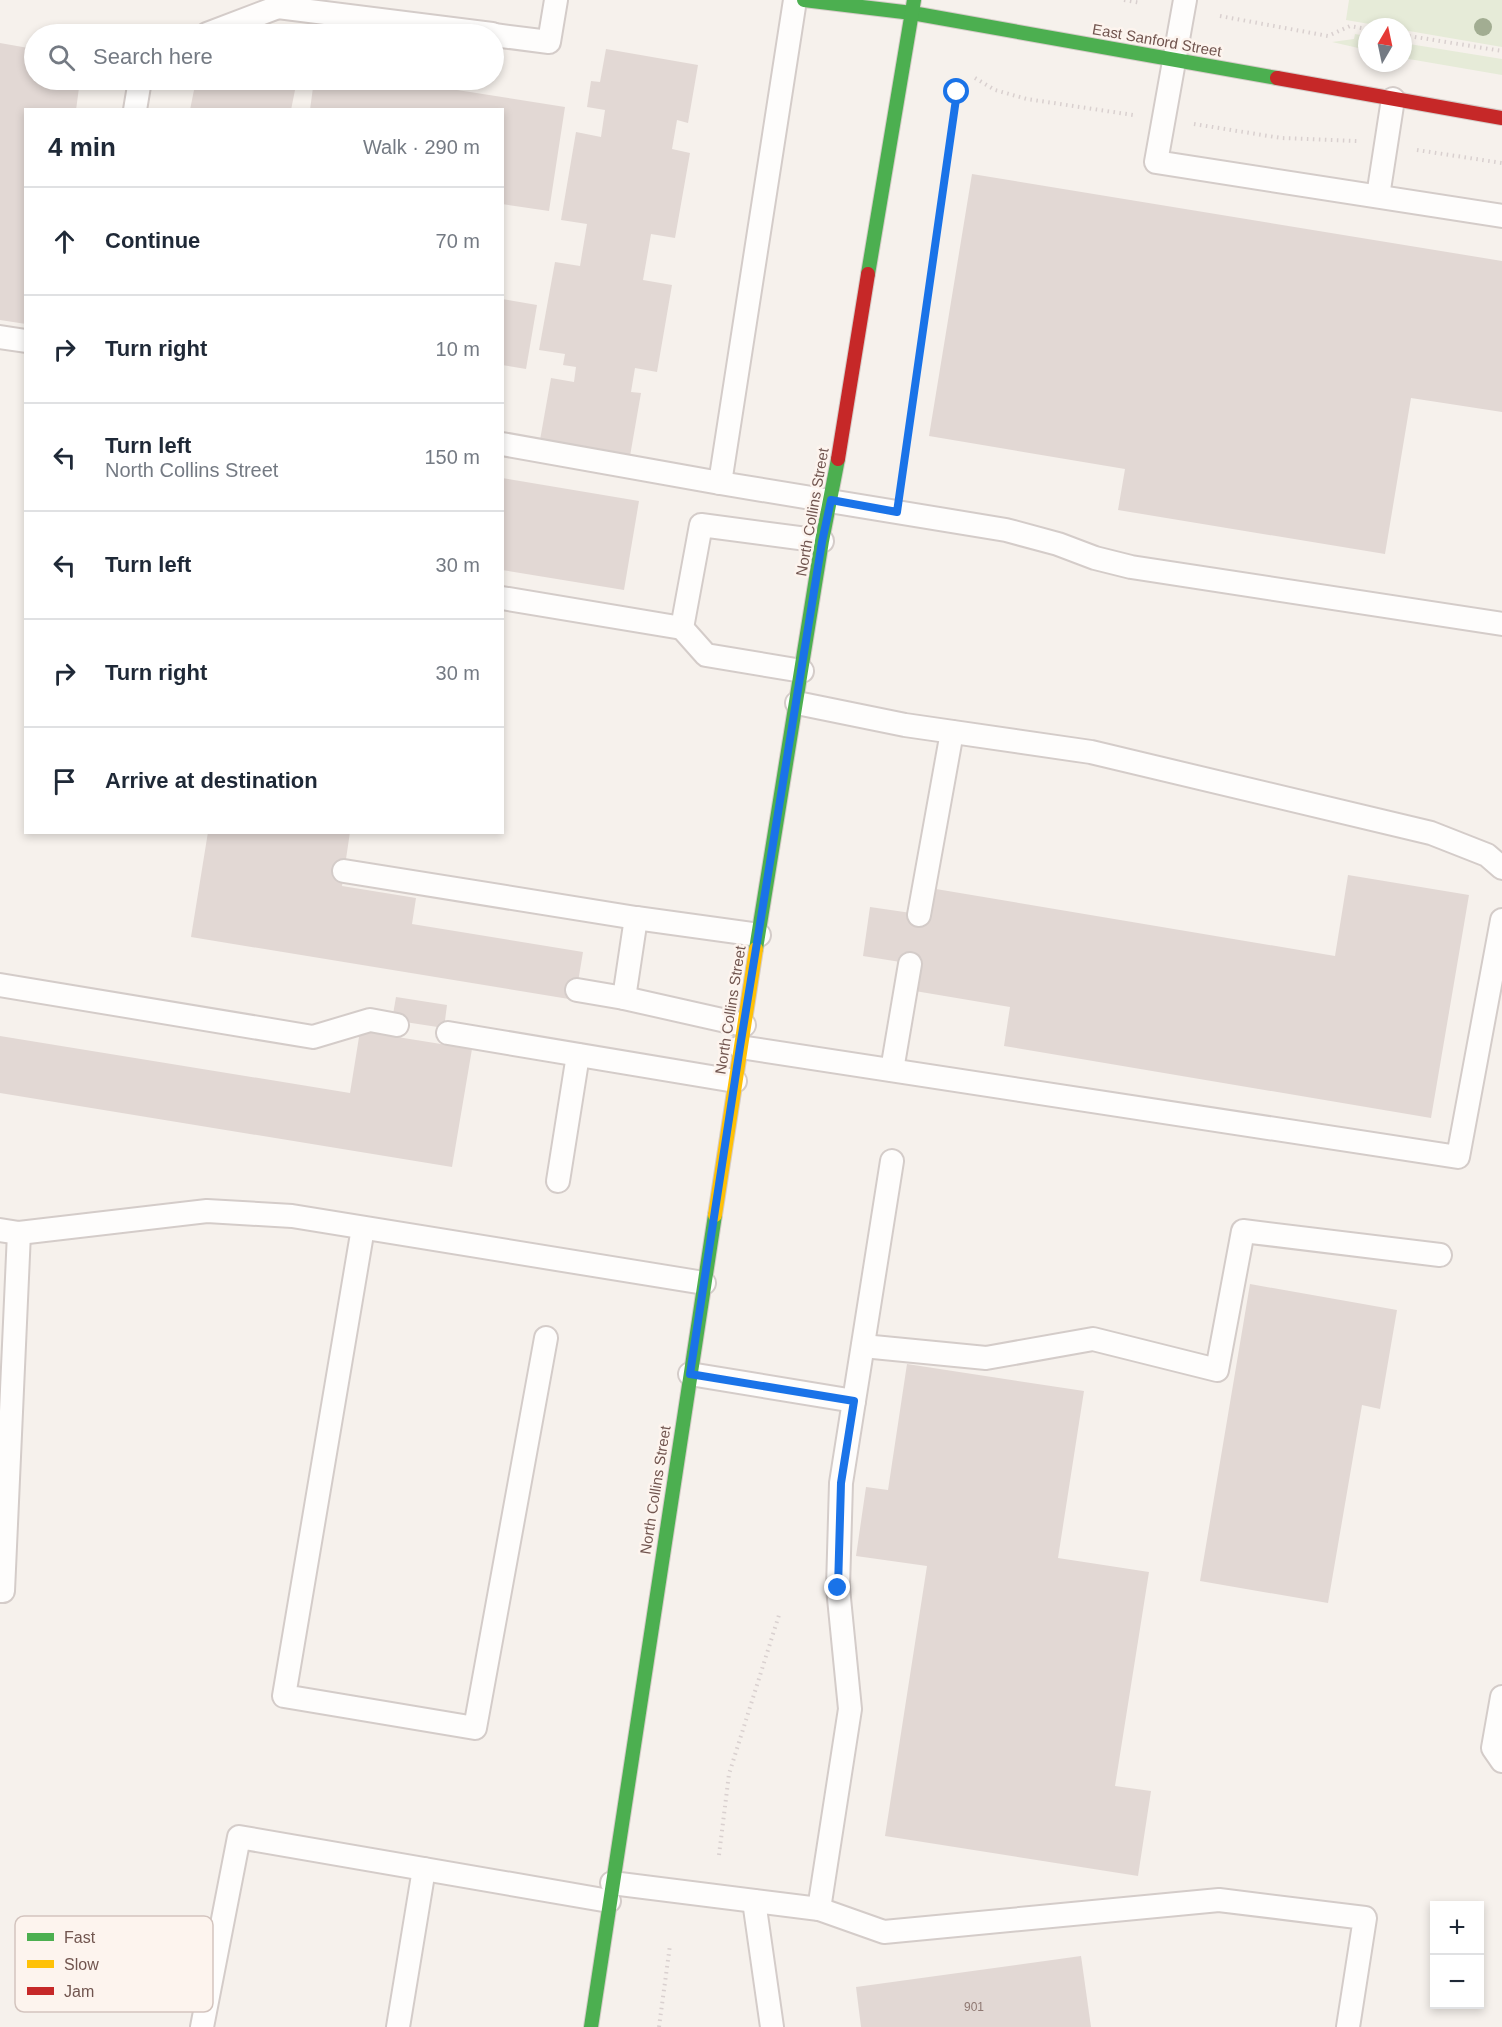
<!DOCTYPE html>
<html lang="en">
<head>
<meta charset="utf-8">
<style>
  body { margin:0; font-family:Arial,sans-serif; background:#f2f2f3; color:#1f2937 }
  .controls { position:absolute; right:18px; bottom:18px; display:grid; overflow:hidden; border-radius:0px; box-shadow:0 3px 9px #0003 }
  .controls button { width:54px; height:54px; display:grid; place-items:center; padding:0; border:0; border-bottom:2px solid #e0e1e3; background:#fff; color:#1f2937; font:30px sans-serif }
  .compass { position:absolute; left:1358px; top:18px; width:54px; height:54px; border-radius:50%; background:#fff; box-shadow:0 3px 9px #0003; rotate:9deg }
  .stop { position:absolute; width:18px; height:18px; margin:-14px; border:4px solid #1a73e8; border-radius:50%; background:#fff }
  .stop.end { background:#1a73e8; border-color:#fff; box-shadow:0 2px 6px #0008 }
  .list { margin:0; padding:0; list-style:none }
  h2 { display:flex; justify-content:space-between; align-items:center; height:78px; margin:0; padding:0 24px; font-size:26px }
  h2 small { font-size:20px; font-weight:400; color:#747a83 }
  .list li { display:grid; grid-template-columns:39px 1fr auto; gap:18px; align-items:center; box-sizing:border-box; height:108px; padding:0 24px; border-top:2px solid #e0e1e3 }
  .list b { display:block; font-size:22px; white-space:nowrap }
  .list p { margin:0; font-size:20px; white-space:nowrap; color:#747a83 }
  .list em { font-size:20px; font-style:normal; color:#747a83 }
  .icon { flex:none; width:33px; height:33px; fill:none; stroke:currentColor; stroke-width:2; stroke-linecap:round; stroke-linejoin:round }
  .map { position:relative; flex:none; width:1502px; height:2027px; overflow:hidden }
  .search { position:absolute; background:#fff; box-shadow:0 3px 9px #0003; left:24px; top:24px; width:480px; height:66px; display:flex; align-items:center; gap:15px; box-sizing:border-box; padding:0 21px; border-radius:33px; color:#747a83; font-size:22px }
  .panel { position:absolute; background:#fff; box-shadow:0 3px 9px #0003; left:24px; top:108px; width:480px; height:726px; border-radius:0px }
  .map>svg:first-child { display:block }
</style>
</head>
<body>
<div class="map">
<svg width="1502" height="2027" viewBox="0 0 1502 2027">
  <rect width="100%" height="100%" fill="#f6f1ec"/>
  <g fill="#e6ebd8">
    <path d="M1349,0H1502V47L1403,30V27H1387L1346,20Z"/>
    <path d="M1355,34L1367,36V50L1332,42L1354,39Z"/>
    <path d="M1403,43L1502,59V75L1403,58Z"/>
  </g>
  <g fill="#e2d8d4">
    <path d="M0,43L34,49V80H80L76,110H26V324L0,320Z"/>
    <path d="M606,49L698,65L688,123L677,120L672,149L690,153L675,238L651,234L643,280L672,285L657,372L635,368L631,392L641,393L630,456L540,440L551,378L574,382L576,367L563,365L565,354L539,350L555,262L580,266L587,224L561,220L576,132L601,137L605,110L587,107L591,81L600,82Z"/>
    <path d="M196,80H269L296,85L291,110H190Z"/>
    <path d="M314,80H393L565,107L549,211L502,204V110H310Z"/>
    <path d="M972,174L1502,261V412L1411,398L1385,554L1118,510L1125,469L929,436Z"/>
    <path d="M502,299L537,305L526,369L502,365Z"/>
    <path d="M502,478L639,501L624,590L502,570Z"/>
    <path d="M208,832H350L342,886L416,898L412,924L583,952L575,1000L191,937Z"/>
    <path d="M1348,875L1469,895L1431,1118L1004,1046L1010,1007L915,991L919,965L863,956L870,907L925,915L930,888L1335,956Z"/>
    <path d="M396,997L447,1005L444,1028L392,1020Z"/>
    <path d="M360,1031L472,1049L452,1167L0,1093V1036L350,1093Z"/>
    <path d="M1250,1284L1397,1310L1380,1409L1362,1405L1328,1603L1200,1581Z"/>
    <path d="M907,1364L1084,1391L1058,1558L1149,1572L1115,1786L1151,1791L1138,1876L885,1836L927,1566L856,1556L866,1487L888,1490Z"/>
    <path d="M1081,1956L1091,2027H861L856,1987Z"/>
  </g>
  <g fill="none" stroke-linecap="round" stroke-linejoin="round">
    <defs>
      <g id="lane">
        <path d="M278,0V7L492,34"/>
        <path d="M1185,0L1156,162L1502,216"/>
        <path d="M207,34L278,7"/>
        <path d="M494,35L549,42L556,0"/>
        <path d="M135,110L140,80"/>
        <path d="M1378,196L1393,99"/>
        <path d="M0,337L26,341"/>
        <path d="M502,444L720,483L795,0"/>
        <path d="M720,483L1006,530L1058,544L1095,558L1131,567L1502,624"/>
        <path d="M502,598L682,628L701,525L822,541"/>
        <path d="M682,628L706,655L802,671"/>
        <path d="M797,703L905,725L1091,752L1431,833L1487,855L1502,868"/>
        <path d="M344,871L636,918L759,935"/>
        <path d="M919,915L952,732"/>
        <path d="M0,985L313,1037L370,1020L397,1025"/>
        <path d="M577,990L624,998L744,1025"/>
        <path d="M624,998L636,918"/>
        <path d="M448,1033L735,1081"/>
        <path d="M740,1047L1458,1157L1502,920"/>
        <path d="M892,1070L910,964"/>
        <path d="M558,1181L578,1055"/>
        <path d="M363,1228L284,1696L475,1728L546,1338"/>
        <path d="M0,1230L19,1233L207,1211L292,1216L704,1283"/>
        <path d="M863,1346L986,1358L1093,1339L1217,1370L1243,1231L1440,1255"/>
        <path d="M690,1374L854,1401"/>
        <path d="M0,1591H3L19,1233"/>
        <path d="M1502,1697L1493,1748L1502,1761"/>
        <path d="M612,1883L819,1909L884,1932L1219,1900L1365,1918L1348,2027"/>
        <path d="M754,1901L772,2027"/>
        <path d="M819,1909L850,1709L838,1588L841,1483L892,1161"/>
        <path d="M202,2027L239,1837L609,1901"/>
        <path d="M398,2027L424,1869"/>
      </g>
      <g id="fast">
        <path d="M804,0L912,13L1277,78"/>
        <path d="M868,274L914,0"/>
        <path d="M756,949L822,541L838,459"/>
        <path d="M591,2027L715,1215"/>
      </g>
      <path id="slow" d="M715,1215L756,949"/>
      <g id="jam">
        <path d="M1277,78L1502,118"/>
        <path d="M838,459L868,274"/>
      </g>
    </defs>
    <use href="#lane" stroke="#d4ccc9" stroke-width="26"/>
    <use href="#fast" stroke="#d5ccc8" stroke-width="16"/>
    <use href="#slow" stroke="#d5ccc8" stroke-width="16"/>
    <use href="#jam" stroke="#d5ccc8" stroke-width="16"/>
    <g stroke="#d9d0cf" stroke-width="4" stroke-dasharray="1.5 4.5" stroke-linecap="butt">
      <path d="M1124,0L1141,3"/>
      <path d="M1220,16L1328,36L1350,26L1367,29"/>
      <path d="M1403,35L1502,51"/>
      <path d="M975,78L995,90L1027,99L1133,115"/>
      <path d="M1194,124L1281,138L1357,141"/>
      <path d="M1417,150L1502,163"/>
      <path d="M902,483L957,91"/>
      <path d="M719,1855L729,1774L779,1615"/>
      <path d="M659,2027L670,1945"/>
    </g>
    <use href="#lane" stroke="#fefdfc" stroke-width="22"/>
    <use href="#fast" stroke="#4caf50" stroke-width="14"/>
    <use href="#slow" stroke="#ffc107" stroke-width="14"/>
    <use href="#jam" stroke="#c62828" stroke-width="14"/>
  </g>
  <circle fill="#a2ad92" cx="1483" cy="27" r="9"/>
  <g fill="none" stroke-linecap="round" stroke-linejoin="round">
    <path stroke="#1a73e8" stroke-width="8" d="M838,1588L841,1483L854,1401L690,1374L740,1047L822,542L831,500L897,512L957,92"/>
  </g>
  <g text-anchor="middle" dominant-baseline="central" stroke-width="5" stroke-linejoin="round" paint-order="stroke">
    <g font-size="12" fill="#8f7872">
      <text x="974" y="2007">901</text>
    </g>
    <g font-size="15" fill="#71554f" stroke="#fdf4ee">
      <text transform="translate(1157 40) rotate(10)">East Sanford Street</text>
      <text transform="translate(812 512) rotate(-80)">North Collins Street</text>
      <text transform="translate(730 1010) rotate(-81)">North Collins Street</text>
      <text transform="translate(655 1490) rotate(-81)">North Collins Street</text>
    </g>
  </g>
  <rect x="15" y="1916" width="198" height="96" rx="9" fill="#fdf4ee" stroke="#d3c4be" stroke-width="1.5"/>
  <rect x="27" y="1933" width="27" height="8" fill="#4caf50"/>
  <rect x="27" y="1960" width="27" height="8" fill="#ffc107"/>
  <rect x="27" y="1987" width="27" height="8" fill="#c62828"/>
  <g font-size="16" fill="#71554f">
    <text x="64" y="1943">Fast</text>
    <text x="64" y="1970">Slow</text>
    <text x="64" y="1997">Jam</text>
  </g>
</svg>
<div class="controls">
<button>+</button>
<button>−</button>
</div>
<svg class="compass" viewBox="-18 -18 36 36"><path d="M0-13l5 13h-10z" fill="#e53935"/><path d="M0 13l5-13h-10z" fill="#747a83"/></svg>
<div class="stop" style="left:957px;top:92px"></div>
<div class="stop end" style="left:838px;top:1588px"></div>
<div class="search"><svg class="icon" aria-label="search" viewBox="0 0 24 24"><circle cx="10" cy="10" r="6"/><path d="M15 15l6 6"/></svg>Search here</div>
<section class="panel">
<h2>4 min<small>Walk · 290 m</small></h2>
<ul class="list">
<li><svg class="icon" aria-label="ahead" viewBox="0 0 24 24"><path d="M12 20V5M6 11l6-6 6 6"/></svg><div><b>Continue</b></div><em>70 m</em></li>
<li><svg class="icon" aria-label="right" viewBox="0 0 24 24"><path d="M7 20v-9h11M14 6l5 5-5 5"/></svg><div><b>Turn right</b></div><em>10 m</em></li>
<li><svg class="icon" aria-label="left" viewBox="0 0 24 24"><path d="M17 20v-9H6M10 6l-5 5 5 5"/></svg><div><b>Turn left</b><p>North Collins Street</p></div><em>150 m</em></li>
<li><svg class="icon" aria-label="left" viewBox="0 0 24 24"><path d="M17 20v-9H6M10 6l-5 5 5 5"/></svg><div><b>Turn left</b></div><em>30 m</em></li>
<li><svg class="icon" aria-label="right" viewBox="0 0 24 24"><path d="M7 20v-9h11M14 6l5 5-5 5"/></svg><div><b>Turn right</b></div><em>30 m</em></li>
<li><svg class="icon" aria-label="arrive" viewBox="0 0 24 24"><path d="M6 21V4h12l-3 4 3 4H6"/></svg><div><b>Arrive at destination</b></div></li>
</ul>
</section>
</div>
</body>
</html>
